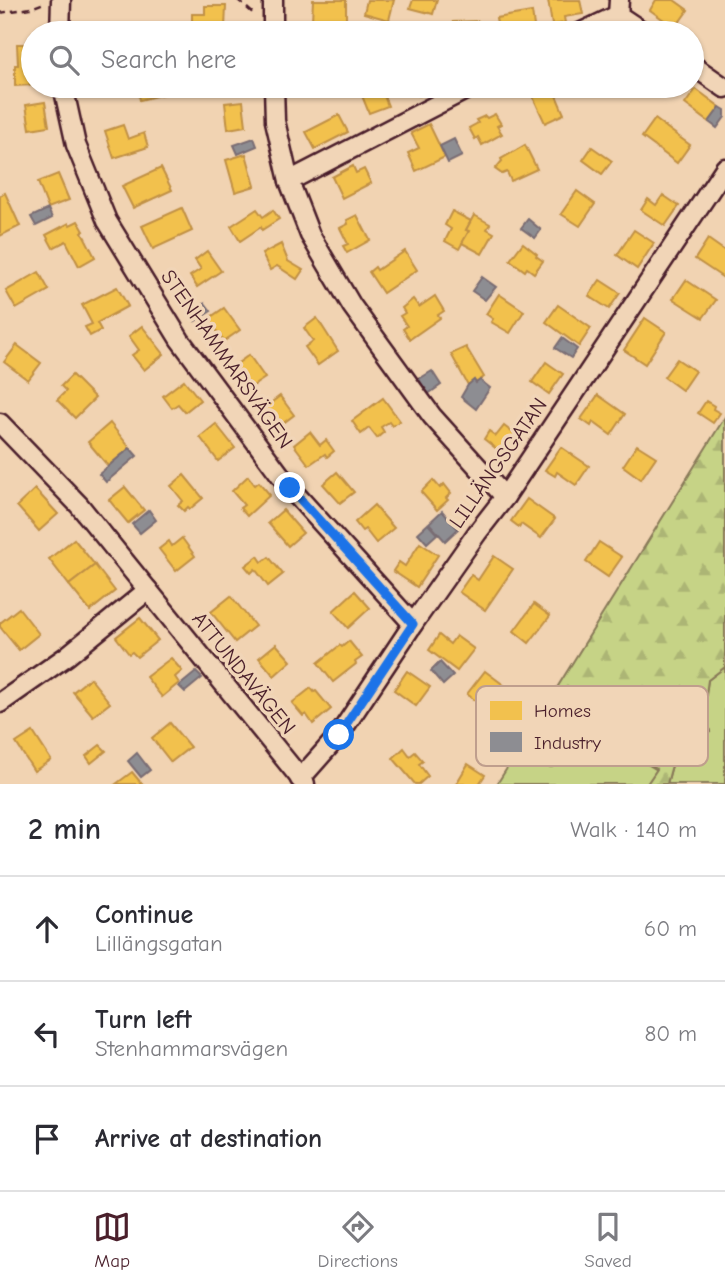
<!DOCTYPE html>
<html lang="en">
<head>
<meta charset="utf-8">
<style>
  body { margin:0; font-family:"Comic Neue",sans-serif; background:#f2f2f3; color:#2b2b33 }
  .stop { position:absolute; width:21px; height:21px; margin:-16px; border:5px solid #1a73e8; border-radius:50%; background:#fff }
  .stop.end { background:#1a73e8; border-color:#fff; box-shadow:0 2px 7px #0008 }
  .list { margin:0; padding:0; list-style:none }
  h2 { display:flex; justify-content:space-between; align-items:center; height:91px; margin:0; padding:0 28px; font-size:30px }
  h2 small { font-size:23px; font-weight:400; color:#7c7c81 }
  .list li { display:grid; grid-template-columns:46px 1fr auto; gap:21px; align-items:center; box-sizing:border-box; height:105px; padding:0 28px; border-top:2px solid #e1e1e2 }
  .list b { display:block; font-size:26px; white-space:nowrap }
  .list p { margin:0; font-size:23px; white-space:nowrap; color:#7c7c81 }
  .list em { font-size:23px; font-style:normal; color:#7c7c81 }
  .icon { flex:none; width:38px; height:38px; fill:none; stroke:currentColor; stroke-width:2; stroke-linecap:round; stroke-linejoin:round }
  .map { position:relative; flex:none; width:725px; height:784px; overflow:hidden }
  .search { position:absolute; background:#fff; box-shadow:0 2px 5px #0004; left:21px; right:21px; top:21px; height:77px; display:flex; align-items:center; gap:18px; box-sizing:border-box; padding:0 24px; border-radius:38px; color:#7c7c81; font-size:26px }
  .sheet { height:406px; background:#fff }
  nav { display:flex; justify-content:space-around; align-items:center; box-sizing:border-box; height:98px; border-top:2px solid #e1e1e2; background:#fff; font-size:19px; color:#7c7c81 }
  nav a { display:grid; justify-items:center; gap:4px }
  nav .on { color:#4a1f2b }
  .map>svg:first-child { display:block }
</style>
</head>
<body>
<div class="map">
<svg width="725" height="784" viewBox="0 0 725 784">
  <defs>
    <pattern id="forest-firs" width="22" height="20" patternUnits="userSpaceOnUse" patternTransform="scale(1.75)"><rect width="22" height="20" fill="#c6d386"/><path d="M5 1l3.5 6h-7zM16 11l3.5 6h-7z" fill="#acb574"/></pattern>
  </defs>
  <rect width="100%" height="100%" fill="#f1d3b2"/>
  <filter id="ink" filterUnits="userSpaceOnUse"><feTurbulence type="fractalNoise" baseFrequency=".0143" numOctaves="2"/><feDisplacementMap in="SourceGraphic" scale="14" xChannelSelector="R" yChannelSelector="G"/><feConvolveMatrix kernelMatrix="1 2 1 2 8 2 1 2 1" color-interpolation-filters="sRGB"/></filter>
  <g filter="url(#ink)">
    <g fill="#c6d386" stroke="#887958" stroke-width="2">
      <path d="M725,667V784H667C676,749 676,747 710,732L704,708L708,680Z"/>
      <path d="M598,721L612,735L609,746L628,752L657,770L647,784H497L509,765L526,767L564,733Z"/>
    </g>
    <path fill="url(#forest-firs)" stroke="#887958" stroke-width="2" d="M725,417V667L708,680L704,708L710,732C676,747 676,749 667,784H647L657,769L628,752L609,746L612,735L598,721L564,733L552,767H526L509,765Z"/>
    <g fill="#f2c14e" stroke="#c09044" stroke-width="2">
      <path d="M313,0H346V21H353L352,33L322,32V22L312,21Z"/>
      <path d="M367,0H394L389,20L364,13Z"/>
      <path d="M413,0H437L433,14L410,8Z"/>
      <path d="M548,0H580L583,14L564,17L565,23L552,25Z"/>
      <path d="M656,0H674L688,10L675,28L650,10Z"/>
      <path d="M205,6H226L225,29L192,28V14H205Z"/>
      <path d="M532,12L535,33H499L496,18Z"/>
      <path d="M478,21L479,33H453V22Z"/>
      <rect x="100" y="24" width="26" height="9"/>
      <path d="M17,44H33V85L15,86V65H18Z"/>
      <path d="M137,86H161L164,94L140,100Z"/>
      <path d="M298,86H332V90L299,94Z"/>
      <path d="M358,86H380L388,106L369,113Z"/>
      <path d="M415,86H443L419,96Z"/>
      <path d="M552,86L564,114L545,123L532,95Z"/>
      <path d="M696,89L720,107L709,122L685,104Z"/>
      <path d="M243,101L246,126L228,129L225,103Z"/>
      <path d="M45,102L49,126L30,129L26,105Z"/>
      <path d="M495,114L501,124L497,126L502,134L482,145L478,137L475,139L469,128L478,123L476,120L485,116L487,118Z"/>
      <path d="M339,115L348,132L315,149L306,132Z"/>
      <path d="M655,119L690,145L677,163L642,137Z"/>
      <path d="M429,124L445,157L416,171L408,153L419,148L411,133Z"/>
      <path d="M123,125L128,139L144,133L148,147L114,158L105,131Z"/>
      <path d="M525,145L537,169L511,181L507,172L502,174L495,169L502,161L501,159Z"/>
      <path d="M592,147L612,161L602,174L583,160Z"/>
      <path d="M246,154L255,186L235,192L226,160Z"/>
      <path d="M353,166L356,173L364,169L371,183L342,198L332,177Z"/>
      <path d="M161,168L172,190L133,208L122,186Z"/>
      <path d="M58,174L69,200L48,208L38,182Z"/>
      <path d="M577,191L595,204L580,226L561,214Z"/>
      <path d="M5,193L20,226L0,236V196Z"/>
      <path d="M663,195L679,206L665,226L641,210L648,199L656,205Z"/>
      <path d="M182,208L192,231L153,249L142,226Z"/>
      <path d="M257,209L263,217L273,210L279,219L262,230L261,227L240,241L231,226Z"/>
      <path d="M452,211L471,221L466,230L469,231L459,249L445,241L451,229L445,225Z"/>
      <path d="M357,215L370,240L347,253L343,246L348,244L340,228L348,224L347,220Z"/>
      <path d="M474,215L490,224L487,229L494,233L482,254L462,243L469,231L466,230Z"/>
      <path d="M78,221L84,231L82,232L95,257L79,266L66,241L53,248L46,235L69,223L70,225Z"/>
      <path d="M634,230L654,243L637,269L617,255Z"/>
      <path d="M708,239L725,251V279L695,259Z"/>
      <path d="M523,243L537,254L536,256L543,261L534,273L527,268L525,271L510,260Z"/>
      <path d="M281,244L288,261L303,270L297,279L277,266L270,270L262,254Z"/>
      <path d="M207,251L221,271L197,287L190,276L201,269L195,260Z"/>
      <path d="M405,251L417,270L383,293L369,272L375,267L377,270Z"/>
      <path d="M39,272L49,290L16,309L6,291Z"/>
      <path d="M600,280L620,293L609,309L589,296Z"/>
      <path d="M686,280L716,300L703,318L673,299Z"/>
      <path d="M117,287L128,306L97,323L101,330L90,336L85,327L92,324L82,305Z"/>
      <path d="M499,294L524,311L510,333L491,322L493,319L486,314Z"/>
      <path d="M435,296L444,311L438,315L440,318L410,339L403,329L407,326L400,316L405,313L402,308L413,299L419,307Z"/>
      <path d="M558,305L591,328L579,346L546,322Z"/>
      <path d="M224,308L240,330L224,341L208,319Z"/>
      <path d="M317,318L338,351L318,365L305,347L313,341L304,328Z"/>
      <path d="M645,318L666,332L645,364L624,350Z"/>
      <path d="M142,326L164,354L144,370L132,355L139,350L129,336Z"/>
      <path d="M17,345L41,363L28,380L4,362Z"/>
      <path d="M466,347L484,377L476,383L474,380L468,385L451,354Z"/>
      <path d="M249,355L265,378L250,388L234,366Z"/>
      <path d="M677,359L695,371L682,390L664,377Z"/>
      <path d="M546,362L563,374L549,394L532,382Z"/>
      <path d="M72,375L95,398L75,418L57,400L66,391L61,386Z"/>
      <path d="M184,380L200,400L185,412L178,404L172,408L163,396Z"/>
      <path d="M598,395L625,414L611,435L593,422L591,426L581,419Z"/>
      <path d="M280,396L294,415L278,427L264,408Z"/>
      <path d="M383,398L400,421L392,426L389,422L381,427L384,432L377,438L369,428L361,434L352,421Z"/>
      <path d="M706,401L714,406L713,409L720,413L713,423L698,413Z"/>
      <path d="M110,423L130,448L108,466L88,442Z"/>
      <path d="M216,424L235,448L218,461L200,437Z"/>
      <path d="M504,426L520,438L507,457L484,439L489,431L496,436Z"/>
      <path d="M310,432L320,445L326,440L334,451L327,457L325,454L309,465L294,445Z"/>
      <path d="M637,445L656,457L641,479L623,466Z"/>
      <path d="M561,447L589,466L576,485L557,472L555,476L545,470Z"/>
      <path d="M337,472L354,492L340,503L323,484Z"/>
      <path d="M184,475L203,498L190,509L188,507L184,511L178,505L183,501L171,486Z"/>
      <path d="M248,476L255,485L259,482L270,495L247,516L240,508L244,505L232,491Z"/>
      <path d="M433,480L440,488L444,484L451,493L446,498L448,500L437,510L421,492Z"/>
      <path d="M125,487L144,510L128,523L109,500Z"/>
      <path d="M35,489L58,514L39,531L17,506Z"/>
      <path d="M527,499L555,519L541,538L521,524L519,527L511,521Z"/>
      <path d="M374,505L394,528L376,543L365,529L362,531L355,522Z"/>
      <path d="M283,510L303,533L288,546L268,523Z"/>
      <path d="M182,538L195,556L176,571L159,549L169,541L172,546Z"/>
      <path d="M74,539L95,565L69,585L49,559Z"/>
      <path d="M599,542L622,557L608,577L586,562Z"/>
      <path d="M420,543L438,555L417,587L393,571L399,562L405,566Z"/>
      <path d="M258,556L262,562L269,557L283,574L268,586L255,569L251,573L245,566Z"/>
      <path d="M494,556L513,569L485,610L459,592L471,575L478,580Z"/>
      <path d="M95,565L115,591L90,611L69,585Z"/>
      <path d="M355,591L370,608L348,628L333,611Z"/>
      <path d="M231,596L255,626L235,642L211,612Z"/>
      <path d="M534,604L550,616L529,643L514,631Z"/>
      <path d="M19,608L39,634L19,650L0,627V623Z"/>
      <path d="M140,618L158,640L137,657L132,652L129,654L116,637Z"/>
      <path d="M439,635L450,644L456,636L474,649L457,671L429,650Z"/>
      <path d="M349,641L362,657L355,662L356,664L333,682L318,663L340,645L342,647Z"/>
      <path d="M276,644L291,661L274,676L259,658Z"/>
      <path d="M171,658L182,671L175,677L179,683L162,697L146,677Z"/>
      <path d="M407,671L430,687L416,706L394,690Z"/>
      <path d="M485,671L513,692L502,706L491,698L483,707L467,694Z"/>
      <path d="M90,678L110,703L93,716L73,692Z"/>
      <path d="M311,688L314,692L316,691L331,709L313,724L306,714L303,716L292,703Z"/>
      <path d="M170,723L190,747L171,762L152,738Z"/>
      <path d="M33,732L51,760L34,771L16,743Z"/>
      <path d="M100,745L106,751L91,763L86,756Z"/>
      <path d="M404,748L410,756L415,752L423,761L419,764L428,776L419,784H415L393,758Z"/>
      <path d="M468,764L485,775L479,784H456Z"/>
      <path d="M132,772L142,784H116Z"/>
    </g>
    <g fill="#8d8d92" stroke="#796c73" stroke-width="2">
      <path d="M720,107L725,110V117L717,128L709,122Z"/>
      <path d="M254,138L257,146L238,154L234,145Z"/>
      <path d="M454,139L462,156L448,163L440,146Z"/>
      <path d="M48,209L52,218L36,226L31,217Z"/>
      <path d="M528,219L541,230L535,238L521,228Z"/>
      <path d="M482,277L496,287L485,300L472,291Z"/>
      <path d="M205,303L211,311L195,321L190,313Z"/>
      <path d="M562,338L577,349L571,358L555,348Z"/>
      <path d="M432,371L441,385L428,394L419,379Z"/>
      <path d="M474,380L476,383L480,380L490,388L476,409L461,397L468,385Z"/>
      <path d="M130,448L137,456L106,482L99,474Z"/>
      <path d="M149,510L156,520L140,533L132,524Z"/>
      <path d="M442,511L458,529L445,541L429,523Z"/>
      <path d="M428,524L437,534L427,543L418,533Z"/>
      <path d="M440,662L453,676L443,685L431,671Z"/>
      <path d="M196,672L202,678L185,692L179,686Z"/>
      <path d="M137,753L150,770L141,777L128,761Z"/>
    </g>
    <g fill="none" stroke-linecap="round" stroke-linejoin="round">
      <defs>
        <g id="street">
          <path d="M273,0V33"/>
          <path d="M619,0L618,15L645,33"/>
          <path d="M60,33L61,0"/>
          <path d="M580,33L618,15"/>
          <path d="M692,65L725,88"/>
          <path d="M63,86L76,145L107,221L180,340L290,488L413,624"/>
          <path d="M274,86L275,121L289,181L310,235L352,306L432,416L505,497"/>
          <path d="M289,181L473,86"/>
          <path d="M0,423L79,505L305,784"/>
          <path d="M0,703L67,656L148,590"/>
          <path d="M300,779L339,735L413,624L477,533L505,497L725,168"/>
        </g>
      </defs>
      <use href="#street" stroke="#4a1f2b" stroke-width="23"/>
      <g stroke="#4a1f2b" stroke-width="2.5" stroke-dasharray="7 5" stroke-linecap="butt">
        <path d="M238,0L255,15"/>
        <path d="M0,13L31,8L44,3"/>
      </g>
      <use href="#street" stroke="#f1d5b7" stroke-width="18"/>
    </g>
  </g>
  <g fill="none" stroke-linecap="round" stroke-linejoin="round" filter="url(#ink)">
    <path stroke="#1a73e8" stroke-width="9" d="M290,488L413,624L339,735"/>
  </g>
  <g text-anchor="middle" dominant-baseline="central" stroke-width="7" stroke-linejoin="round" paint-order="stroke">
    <g font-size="21" fill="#4a1f2b" stroke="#f1d5b7">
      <text transform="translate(227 359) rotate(55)">STENHAMMARSVÄGEN</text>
      <text transform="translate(498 463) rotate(-55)">LILLÄNGSGATAN</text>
      <text transform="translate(244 673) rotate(51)">ATTUNDAVÄGEN</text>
    </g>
  </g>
  <rect x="476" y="686" width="232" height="80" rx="10" fill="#f1d5b7" stroke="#bf9e8d" stroke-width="2"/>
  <rect x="490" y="701" width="32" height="19" fill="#f2c14e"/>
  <rect x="490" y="732" width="32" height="20" fill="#8d8d92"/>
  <g font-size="19" fill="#4a1f2b">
    <text x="534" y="717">Homes</text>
    <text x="534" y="749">Industry</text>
  </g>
</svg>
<div class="stop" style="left:339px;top:735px"></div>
<div class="stop end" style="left:290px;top:488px"></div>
<div class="search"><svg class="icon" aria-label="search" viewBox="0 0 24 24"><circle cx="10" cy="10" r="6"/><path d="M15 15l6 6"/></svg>Search here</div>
</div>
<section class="sheet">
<h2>2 min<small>Walk · 140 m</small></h2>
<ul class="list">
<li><svg class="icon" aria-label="ahead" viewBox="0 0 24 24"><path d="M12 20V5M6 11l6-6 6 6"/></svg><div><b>Continue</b><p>Lillängsgatan</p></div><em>60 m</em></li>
<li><svg class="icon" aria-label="left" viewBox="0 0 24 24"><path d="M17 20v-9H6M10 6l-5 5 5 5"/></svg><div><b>Turn left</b><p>Stenhammarsvägen</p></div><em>80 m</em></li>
<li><svg class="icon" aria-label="arrive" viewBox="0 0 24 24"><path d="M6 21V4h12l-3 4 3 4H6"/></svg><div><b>Arrive at destination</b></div></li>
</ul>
</section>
<nav>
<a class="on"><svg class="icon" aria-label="map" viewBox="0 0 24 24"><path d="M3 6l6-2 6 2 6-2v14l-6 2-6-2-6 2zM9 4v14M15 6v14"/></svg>Map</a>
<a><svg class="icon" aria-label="directions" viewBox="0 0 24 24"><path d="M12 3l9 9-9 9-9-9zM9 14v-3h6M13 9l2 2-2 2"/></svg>Directions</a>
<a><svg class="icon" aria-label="saved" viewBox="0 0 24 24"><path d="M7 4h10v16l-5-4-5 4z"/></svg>Saved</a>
</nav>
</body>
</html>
